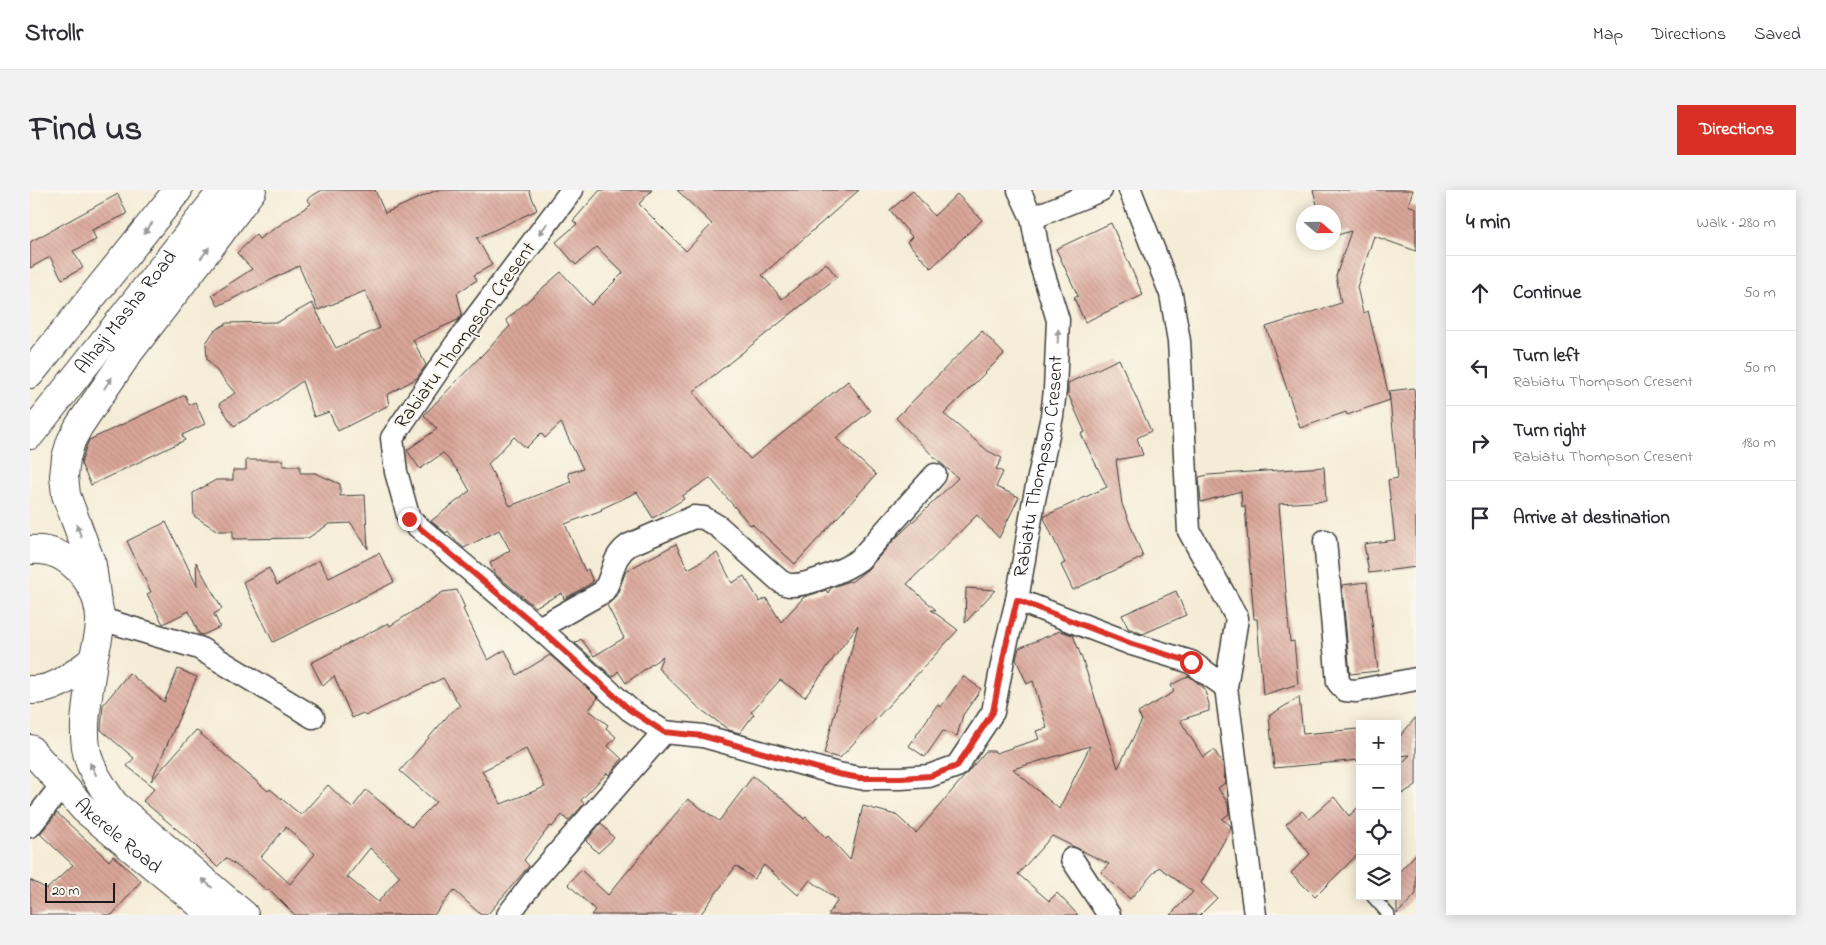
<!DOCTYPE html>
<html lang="en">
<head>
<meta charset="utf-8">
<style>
  body { margin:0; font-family:"Indie Flower",sans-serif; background:#f2f2f3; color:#2b2b33 }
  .controls { position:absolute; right:15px; bottom:15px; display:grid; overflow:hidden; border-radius:0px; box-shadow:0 2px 12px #0003 }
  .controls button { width:45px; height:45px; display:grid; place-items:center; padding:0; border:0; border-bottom:1px solid #e1e1e2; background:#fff; color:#2b2b33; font:25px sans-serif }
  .compass { position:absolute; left:1266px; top:15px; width:45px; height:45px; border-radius:50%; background:#fff; box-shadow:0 2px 12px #0003; rotate:110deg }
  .scale { position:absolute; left:15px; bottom:12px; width:70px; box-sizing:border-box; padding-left:5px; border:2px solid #1c1c1c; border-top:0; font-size:14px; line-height:18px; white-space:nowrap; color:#1c1c1c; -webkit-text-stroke:4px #fbf7ec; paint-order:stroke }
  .stop { position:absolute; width:15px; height:15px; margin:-11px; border:4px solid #d93025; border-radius:50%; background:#fff }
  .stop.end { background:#d93025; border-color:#fff; box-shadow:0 1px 5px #0008 }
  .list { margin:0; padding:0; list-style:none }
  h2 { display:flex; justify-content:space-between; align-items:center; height:65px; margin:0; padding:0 20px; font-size:21px }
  h2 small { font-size:16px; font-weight:400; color:#7c7c81 }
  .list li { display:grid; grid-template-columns:32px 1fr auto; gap:15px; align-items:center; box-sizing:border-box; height:75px; padding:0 20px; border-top:1px solid #e1e1e2 }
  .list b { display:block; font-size:19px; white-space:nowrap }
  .list p { margin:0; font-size:16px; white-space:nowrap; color:#7c7c81 }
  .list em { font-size:16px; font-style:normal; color:#7c7c81 }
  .icon { flex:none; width:28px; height:28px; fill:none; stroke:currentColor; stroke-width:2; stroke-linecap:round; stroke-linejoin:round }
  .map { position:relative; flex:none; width:1386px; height:725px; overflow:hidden; border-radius:0px }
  header { display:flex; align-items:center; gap:30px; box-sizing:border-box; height:70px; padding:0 25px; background:#fff; border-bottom:1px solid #e1e1e2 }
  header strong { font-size:24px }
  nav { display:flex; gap:28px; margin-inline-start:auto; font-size:18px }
  .intro { display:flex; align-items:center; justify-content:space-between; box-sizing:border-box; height:120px; padding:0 30px }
  h1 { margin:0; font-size:35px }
  .button { padding:12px 22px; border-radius:0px; background:#d93025; color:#fff; font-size:18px; font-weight:700 }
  main { display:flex; gap:30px; padding:0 30px }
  aside { flex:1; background:#fff; border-radius:0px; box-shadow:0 2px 12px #0003 }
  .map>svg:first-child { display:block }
</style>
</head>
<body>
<header>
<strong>Strollr</strong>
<nav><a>Map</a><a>Directions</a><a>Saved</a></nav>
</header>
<div class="intro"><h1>Find us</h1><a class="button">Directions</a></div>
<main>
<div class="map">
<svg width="1386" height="725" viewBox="0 0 1386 725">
  <defs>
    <pattern id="building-back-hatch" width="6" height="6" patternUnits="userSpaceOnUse" patternTransform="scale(1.25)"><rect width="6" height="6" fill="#d9a598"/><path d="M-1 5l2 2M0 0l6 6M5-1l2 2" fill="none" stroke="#ba8d82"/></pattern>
  </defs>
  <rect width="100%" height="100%" fill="#fbf7ec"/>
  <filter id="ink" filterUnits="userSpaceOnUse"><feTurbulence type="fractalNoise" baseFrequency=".02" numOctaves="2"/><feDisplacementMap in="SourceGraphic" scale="10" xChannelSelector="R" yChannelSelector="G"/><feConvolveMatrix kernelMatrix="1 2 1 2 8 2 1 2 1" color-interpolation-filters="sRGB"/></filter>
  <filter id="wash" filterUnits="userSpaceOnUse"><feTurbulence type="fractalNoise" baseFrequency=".0096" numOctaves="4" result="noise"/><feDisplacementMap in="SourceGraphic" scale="20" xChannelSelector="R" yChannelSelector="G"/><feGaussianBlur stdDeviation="1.12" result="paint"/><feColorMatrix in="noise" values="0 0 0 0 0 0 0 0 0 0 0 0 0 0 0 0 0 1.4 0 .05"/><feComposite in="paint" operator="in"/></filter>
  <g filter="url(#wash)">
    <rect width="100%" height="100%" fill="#f4ecd6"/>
    <g id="blocks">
      <g fill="url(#building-back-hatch)" fill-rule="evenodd">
        <path d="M292,0H345L355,23L407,0H499L507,20L447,48L462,75L444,85L447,90L427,103L432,124L428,130L383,150L396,175L387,188L357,205L359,215L308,241L299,222L284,227L272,191L240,215L204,236L189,214L205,203L177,169L176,153L184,141L197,133L248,132L282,113L306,158L350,138L335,101L288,120L269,76L188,116L182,105L222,79L207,63L226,45L229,49L281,14L277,9Z"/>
        <path d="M570,0H622L609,14L656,61L682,34L647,0H829L732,85L752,109L796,73L807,87L663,202L720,269L818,191L840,221L806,248L846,285L765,374L722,334L720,335L680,288L652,306L654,309L623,328L607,302L571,319L572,320L535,334L555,381L558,379L563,392L534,409L532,403L505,417L465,384L460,373L480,360L469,340L434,358L425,350L418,341L416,343L401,331L440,301L429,282L413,263L390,279L377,260L407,239L394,225L480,136L476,130L531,82L561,115L593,83L567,57L546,75L526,52L547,34L543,31ZM531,233L553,279L538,283L541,292L480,316L458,274L484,247L496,258L511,243L515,248Z"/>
        <path d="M1283,0H1383L1378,15L1386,18V61L1344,46L1327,97L1333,123L1338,121L1360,210L1317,225L1316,222L1270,238L1236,137L1311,113L1306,86L1321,41L1304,46V22H1289Z"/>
        <path d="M883,1L904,26L927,4L952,30L901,78L877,52L882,47L860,20Z"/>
        <path d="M88,4L97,24L62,40L66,50L43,61L53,78L32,89L20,67L0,78V52Z"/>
        <path d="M1081,33L1113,105L1055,132L1044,108L1048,106L1026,59Z"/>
        <path d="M952,141L974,164L914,224L958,261L972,268L966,279L973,282L966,297L989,307L969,348L947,325L877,394L906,420H901L928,440L810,568L794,564L828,435L775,507L750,490L721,522L724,524L710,543L699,540L669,518L628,478L633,466L596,493L588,481L583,487L545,453L551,449L564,466L594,448L577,415L584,409L588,402L596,381L646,354L658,379L687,363L702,393L714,386L730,412L736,408L751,432L774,407L796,400L798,403L801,398L819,391L821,392L837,380L867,347L928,288L902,265L866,228Z"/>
        <path d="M1089,169L1121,241L1107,248L1113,265L1086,270L1092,314L1113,367L1043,400L1031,375L1035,373L1014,328L1015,326L1077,297L1051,244L1055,242L1038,204V193Z"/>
        <path d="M1384,198L1386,224V377L1339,383L1334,354L1365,350L1358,290L1368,288L1359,201Z"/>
        <path d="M155,205L159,215L165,212L175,234L152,245L155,250L61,295L51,274L56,257L59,250Z"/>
        <path d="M216,270H253V276H270V283H285L310,294V306L335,305L338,359L321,333L299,334L278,348L203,349V341H188L164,326L163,303L186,290H203V280H216Z"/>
        <path d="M1294,277L1296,311L1249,314L1260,452L1264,451L1268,494L1233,505L1227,429H1224L1215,316L1212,317L1211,301L1171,312L1169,287L1178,285Z"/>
        <path d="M136,332L167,396L166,372L192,419L184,424L190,437L173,445L169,444L159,421L133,434L117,404L121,402L97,351Z"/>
        <path d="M349,363L364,392L243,452L213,392L239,378L247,395L289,370L299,388Z"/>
        <path d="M1337,392L1348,481L1320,484L1312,395Z"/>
        <path d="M936,398L965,400L935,433Z"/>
        <path d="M427,400L435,418L433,419L458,470L475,460L487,485L520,465L568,508L559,520L578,535L576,538L586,547L578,556L592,569L579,585L577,583L551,610L554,614L538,631L532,625L522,637L520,636L494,670L499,676L457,725H451L424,700L404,725H265L239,699L237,701L222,687L196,668L187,677L162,652L113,611L125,598L97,576L104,568L71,540L73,515L99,483L134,512L148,479L167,487L121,591L166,540L238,601L240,599L271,625L298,595L322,618L336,600L381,637L406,612L370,581L421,522L430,516L413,488L335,526L333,523L322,528L304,486L293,496L281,473L358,433L360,436L413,402ZM496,559L515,597L471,614L452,581ZM256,637L285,664L260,694L231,667ZM340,658L370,686L348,712L317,687Z"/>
        <path d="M1146,401L1156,425L1113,444L1098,438L1092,425Z"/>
        <path d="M1030,441L1043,445L1054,474L1088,578L1112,530L1108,523L1144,502L1141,495L1159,486L1174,498L1179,514V521L1150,530L1173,567L1184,560L1193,574L1195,593L1188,598L1198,614L1199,624L1192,629L1200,635L1201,638L1171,693L1187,708L1170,725H1140L1163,702L1129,677L1100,709L1071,682L1079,674L1022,646L988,684L1019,711L1027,703L1048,725H798L808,710L780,690L768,705L734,675L724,689L706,676L670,725H561L565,720L538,694L551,680L578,705L658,609L689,631L723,586L756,612L774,629L776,627L796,648L798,646L820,670L833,616L866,625L886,643L956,561H964L966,563L1009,549L1006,541L1017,538L1003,491L997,494L986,469L988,462L989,458ZM1060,556L1029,619L983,579Z"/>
        <path d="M933,486L951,499L933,525L927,546L913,541L895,567L879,556L907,515L911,517Z"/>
        <path d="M1269,507L1273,544L1328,539L1330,570L1244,578L1239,526Z"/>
        <path d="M1386,527V595L1367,607V578L1380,565L1367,566V550Z"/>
        <path d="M1304,607L1319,626L1330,615V662L1285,707L1261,683L1280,664L1256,634L1272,621L1279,629Z"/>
        <path d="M27,623L79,671L83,666L111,691L82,725H0V690L17,699L43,675L10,644Z"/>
        <path d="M571,633L584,648L568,663L556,651Z"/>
        <path d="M1386,664V704L1367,724V684Z"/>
      </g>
    </g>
  </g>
  <g filter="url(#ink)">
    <use href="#blocks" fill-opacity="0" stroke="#3c3b38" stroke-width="1"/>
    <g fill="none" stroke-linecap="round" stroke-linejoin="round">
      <defs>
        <path id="service" d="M1342,706L1359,725"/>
        <g id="minor">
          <path id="s1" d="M542,0L426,154L362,248L366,282L379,329L509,438L600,520L634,542L673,546L808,584L830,588H871L899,586L927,576L963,522L975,459L987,410L1004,310L1022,226L1025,200L1028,130L1010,72L1002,28L989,0"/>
          <path d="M1100,0L1141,104L1149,151L1159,341L1207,428L1196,497L1225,725"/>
          <path d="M1002,28L1071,0"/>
          <path d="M1295,351L1308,492L1315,500L1326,501L1386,489"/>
          <path d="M987,410L1102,454L1161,472L1196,497"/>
          <path d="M71,429L169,458L283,527"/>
          <path d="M509,438L573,402C585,385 580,368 599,355L664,327L674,328L689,337L750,391C753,393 757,395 761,395C777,396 817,379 830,369L905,285"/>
          <path d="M0,636L32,595"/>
          <path d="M1042,669L1079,725"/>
          <path d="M478,725L506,688L634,542"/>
        </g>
        <g id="tertiary">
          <path d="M0,184L148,0"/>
          <path id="s2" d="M0,245L193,0"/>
          <path d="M0,360C38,356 68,393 70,428C71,441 66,457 63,470C44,484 26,501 0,500"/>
          <path d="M66,405L62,375L36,305L34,286L36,268L41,251L49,236L100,161L189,45L222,0"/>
          <path d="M63,470C60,499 49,541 59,570C64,586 75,600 84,614L214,725"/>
          <path id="s3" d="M0,559L54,619L183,725"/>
        </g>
      </defs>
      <use href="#service" stroke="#3c3b38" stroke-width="14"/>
      <use href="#minor" stroke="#3c3b38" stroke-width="25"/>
      <use href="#tertiary" stroke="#3c3b38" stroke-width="30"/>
      <use href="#service" stroke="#fff" stroke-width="11"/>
      <use href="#minor" stroke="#fff" stroke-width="22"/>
      <use href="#tertiary" stroke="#fff" stroke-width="28"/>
    </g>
    <defs><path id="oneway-solid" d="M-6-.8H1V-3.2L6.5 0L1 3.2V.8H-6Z" transform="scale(1.25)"/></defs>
    <g fill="#999">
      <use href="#oneway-solid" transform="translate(118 38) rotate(129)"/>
      <use href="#oneway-solid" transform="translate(513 39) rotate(127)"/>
      <use href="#oneway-solid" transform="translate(175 63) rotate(-52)"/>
      <use href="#oneway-solid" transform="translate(1028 146) rotate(-87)"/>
      <use href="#oneway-solid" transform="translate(78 193) rotate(-56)"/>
      <use href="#oneway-solid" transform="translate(49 341) rotate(-110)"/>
      <use href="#oneway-solid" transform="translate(63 579) rotate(-117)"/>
      <use href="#oneway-solid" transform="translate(177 693) rotate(-139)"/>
    </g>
  </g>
  <g fill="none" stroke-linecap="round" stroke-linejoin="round" filter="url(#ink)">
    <path stroke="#d93025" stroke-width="6" d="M379,329L509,438L600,520L634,542L673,546L808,584L830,588H871L900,586L927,576L963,522L975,459L987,410L1102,454L1161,472"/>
  </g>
  <g text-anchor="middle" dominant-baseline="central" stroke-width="4" stroke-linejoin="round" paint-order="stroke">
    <g font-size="20" fill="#1c1c1c" stroke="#fbf7ec">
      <text stroke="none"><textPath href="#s2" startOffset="156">Alhaji Masha Road</textPath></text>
      <text transform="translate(436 146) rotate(-54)">Rabiatu Thompson Cresent</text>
      <text stroke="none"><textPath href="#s1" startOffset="1338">Rabiatu Thompson Cresent</textPath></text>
      <text stroke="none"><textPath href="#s3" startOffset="124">Akerele Road</textPath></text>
    </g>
  </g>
</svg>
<div class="controls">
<button>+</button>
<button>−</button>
<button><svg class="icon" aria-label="locate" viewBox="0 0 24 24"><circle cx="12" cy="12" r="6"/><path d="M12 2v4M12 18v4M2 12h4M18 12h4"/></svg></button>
<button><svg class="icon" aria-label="layers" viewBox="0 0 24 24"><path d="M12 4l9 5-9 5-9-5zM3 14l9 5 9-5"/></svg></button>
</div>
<svg class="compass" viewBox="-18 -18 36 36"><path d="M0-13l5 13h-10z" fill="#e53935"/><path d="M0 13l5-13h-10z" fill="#7c7c81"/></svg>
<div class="scale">20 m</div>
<div class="stop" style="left:1161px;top:472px"></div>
<div class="stop end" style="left:379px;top:329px"></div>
</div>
<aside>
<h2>4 min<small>Walk · 280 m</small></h2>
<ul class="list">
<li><svg class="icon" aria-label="ahead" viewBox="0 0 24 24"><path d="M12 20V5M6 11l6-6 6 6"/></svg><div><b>Continue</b></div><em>50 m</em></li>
<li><svg class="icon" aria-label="left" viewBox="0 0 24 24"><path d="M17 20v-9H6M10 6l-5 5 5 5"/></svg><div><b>Turn left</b><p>Rabiatu Thompson Cresent</p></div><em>50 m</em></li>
<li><svg class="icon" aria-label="right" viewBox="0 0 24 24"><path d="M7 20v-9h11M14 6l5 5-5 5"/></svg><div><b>Turn right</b><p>Rabiatu Thompson Cresent</p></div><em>180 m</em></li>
<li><svg class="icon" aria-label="arrive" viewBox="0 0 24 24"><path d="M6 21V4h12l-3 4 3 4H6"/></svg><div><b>Arrive at destination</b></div></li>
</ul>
</aside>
</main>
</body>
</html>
